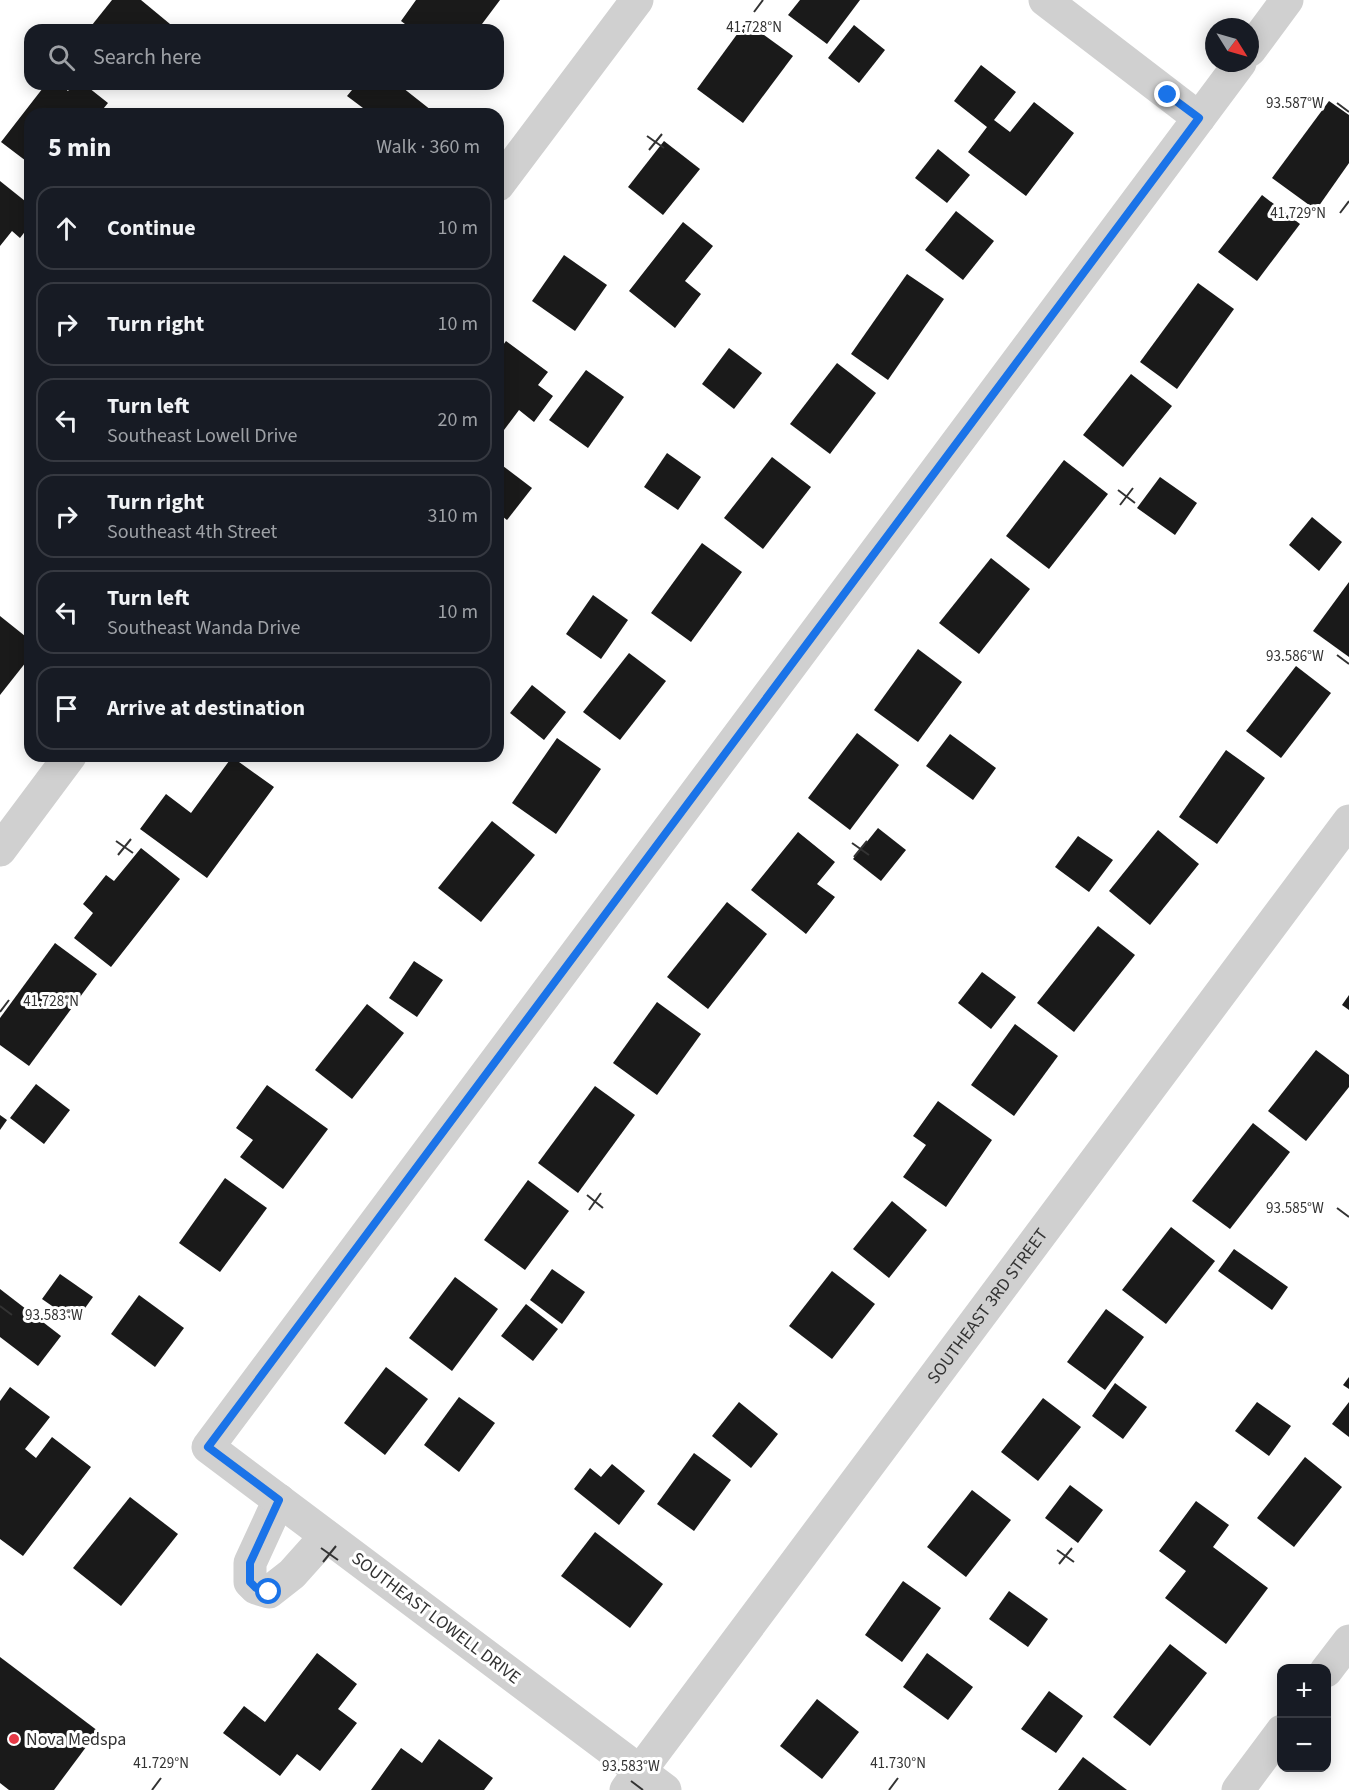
<!DOCTYPE html>
<html lang="en">
<head>
<meta charset="utf-8">
<style>
  body { margin:0; font-family:"Source Sans 3",sans-serif; background:#242831; color:#f1f3f6 }
  .controls { position:absolute; right:18px; bottom:18px; display:grid; overflow:hidden; border-radius:12px; box-shadow:0 3px 15px #0003 }
  .controls button { width:54px; height:54px; display:grid; place-items:center; padding:0; border:0; border-bottom:2px solid #363941; background:#171b24; color:#f1f3f6; font:30px sans-serif }
  .compass { position:absolute; left:1205px; top:18px; width:54px; height:54px; border-radius:50%; background:#171b24; box-shadow:0 3px 15px #0003; rotate:127deg }
  .stop { position:absolute; width:18px; height:18px; margin:-14px; border:4px solid #1a73e8; border-radius:50%; background:#fff }
  .stop.end { background:#1a73e8; border-color:#fff; box-shadow:0 2px 6px #0008 }
  .list { margin:0; padding:0; list-style:none }
  h2 { display:flex; justify-content:space-between; align-items:center; height:78px; margin:0; padding:0 24px; font-size:26px }
  h2 small { font-size:20px; font-weight:400; color:#9ea1a6 }
  .list li { display:grid; grid-template-columns:39px 1fr auto; gap:18px; align-items:center; box-sizing:border-box; height:84px; margin:0 12px 12px; padding:0 12px; border:2px solid #363941; border-radius:18px }
  .list b { display:block; font-size:22px; white-space:nowrap }
  .list p { margin:0; font-size:20px; white-space:nowrap; color:#9ea1a6 }
  .list em { font-size:20px; font-style:normal; color:#9ea1a6 }
  .icon { flex:none; width:33px; height:33px; fill:none; stroke:currentColor; stroke-width:2; stroke-linecap:round; stroke-linejoin:round }
  .map { position:relative; flex:none; width:1349px; height:1790px; overflow:hidden }
  .search { position:absolute; background:#171b24; box-shadow:0 3px 15px #0003; left:24px; top:24px; width:480px; height:66px; display:flex; align-items:center; gap:15px; box-sizing:border-box; padding:0 21px; border-radius:18px; color:#9ea1a6; font-size:22px }
  .panel { position:absolute; background:#171b24; box-shadow:0 3px 15px #0003; left:24px; top:108px; width:480px; height:654px; border-radius:18px }
  .map>svg:first-child { display:block }
</style>
</head>
<body>
<div class="map">
<svg width="1349" height="1790" viewBox="0 0 1349 1790">
  <rect width="100%" height="100%" fill="#fff"/>
  <g fill="#1a1a1a">
    <path d="M112,0H141L170,24L165,30H88Z"/>
    <path d="M416,0H500L482,24L491,30H413L401,21Z"/>
    <path d="M800,0H860L827,44L788,15Z"/>
    <path d="M746,22L793,56L743,123L697,89Z"/>
    <path d="M854,25L885,50L859,83L828,58Z"/>
    <path d="M981,65L1016,92L994,120L1010,132L1034,102L1074,133L1026,196L968,152L987,127L954,101Z"/>
    <path d="M46,84H59L68,91L74,84H84L108,103L99,114H30V164L1,142Z"/>
    <path d="M357,84H398L436,114H359L363,108L347,96Z"/>
    <path d="M1329,101L1349,115V163L1316,210L1272,178Z"/>
    <path d="M664,141L700,169L663,215L628,187Z"/>
    <path d="M938,149L970,175L947,203L915,178Z"/>
    <path d="M0,181L30,205V225L20,238L12,231L0,246Z"/>
    <path d="M1262,195L1300,224L1257,281L1218,252Z"/>
    <path d="M956,211L994,241L963,280L925,250Z"/>
    <path d="M683,222L713,246L685,281L701,294L675,328L629,291Z"/>
    <path d="M564,255L607,285L575,331L532,301Z"/>
    <path d="M907,274L944,299L888,380L851,354Z"/>
    <path d="M1198,283L1234,309L1177,389L1140,362Z"/>
    <path d="M506,341L548,372L538,385L553,396L534,422L519,410L498,438V352Z"/>
    <path d="M729,348L762,373L734,409L702,384Z"/>
    <path d="M837,363L876,393L830,454L790,424Z"/>
    <path d="M586,370L624,397L588,448L549,420Z"/>
    <path d="M1131,374L1172,406L1123,467L1083,435Z"/>
    <path d="M667,453L701,477L678,510L644,487Z"/>
    <path d="M772,457L811,487L763,549L724,518Z"/>
    <path d="M1064,460L1108,494L1049,569L1006,536Z"/>
    <path d="M499,463L532,488L507,520L498,513Z"/>
    <path d="M1160,477L1197,503L1175,535L1137,508Z"/>
    <path d="M1312,517L1342,542L1319,571L1289,545Z"/>
    <path d="M702,543L742,572L691,642L651,613Z"/>
    <path d="M991,558L1030,589L979,654L939,623Z"/>
    <path d="M1349,582V657L1313,631Z"/>
    <path d="M593,595L628,620L601,659L566,634Z"/>
    <path d="M0,616L30,640V657L0,695Z"/>
    <path d="M918,649L962,682L918,742L874,710Z"/>
    <path d="M629,653L666,681L620,740L583,712Z"/>
    <path d="M1296,666L1331,693L1281,758L1246,731Z"/>
    <path d="M532,685L566,712L544,740L510,713Z"/>
    <path d="M857,733L899,765L850,830L808,798Z"/>
    <path d="M950,734L996,768L973,800L926,766Z"/>
    <path d="M557,738L601,769L556,834L512,803Z"/>
    <path d="M1226,750L1265,778L1217,844L1179,817Z"/>
    <path d="M232,757L274,787L207,878L140,829L166,794L191,813Z"/>
    <path d="M492,821L535,855L481,922L438,888Z"/>
    <path d="M878,828L906,850L881,881L853,859Z"/>
    <path d="M1158,830L1199,864L1150,925L1109,891Z"/>
    <path d="M798,832L835,862L817,884L835,897L806,934L751,890Z"/>
    <path d="M1078,836L1113,860L1089,892L1055,867Z"/>
    <path d="M141,848L180,879L111,967L74,938L93,913L83,904L106,875L114,881Z"/>
    <path d="M727,902L767,934L708,1009L667,977Z"/>
    <path d="M1098,926L1135,955L1074,1032L1037,1003Z"/>
    <path d="M55,943L97,974L29,1066L0,1045V1018Z"/>
    <path d="M414,961L443,980L417,1017L389,998Z"/>
    <path d="M982,972L1016,997L991,1029L958,1003Z"/>
    <path d="M1349,995V1010L1342,1005Z"/>
    <path d="M657,1002L701,1034L657,1095L613,1063Z"/>
    <path d="M367,1004L404,1033L352,1099L315,1070Z"/>
    <path d="M1015,1024L1058,1056L1014,1116L971,1085Z"/>
    <path d="M1316,1050L1349,1075V1087L1306,1141L1268,1111Z"/>
    <path d="M36,1084L70,1110L44,1144L10,1118Z"/>
    <path d="M267,1085L328,1129L283,1189L240,1157L253,1140L236,1128Z"/>
    <path d="M595,1086L635,1115L578,1193L538,1163Z"/>
    <path d="M938,1101L992,1140L946,1207L903,1177L926,1145L913,1136Z"/>
    <path d="M0,1115L7,1120L0,1130Z"/>
    <path d="M1253,1123L1290,1152L1230,1229L1192,1201Z"/>
    <path d="M225,1178L267,1208L220,1272L179,1243Z"/>
    <path d="M528,1180L569,1211L525,1270L484,1240Z"/>
    <path d="M892,1201L927,1230L889,1278L853,1249Z"/>
    <path d="M1171,1227L1215,1261L1166,1324L1122,1290Z"/>
    <path d="M1234,1249L1288,1287L1272,1310L1218,1271Z"/>
    <path d="M552,1269L585,1292L562,1324L530,1300Z"/>
    <path d="M832,1271L875,1304L832,1359L789,1326Z"/>
    <path d="M60,1274L93,1297L75,1322L42,1299Z"/>
    <path d="M455,1277L498,1309L452,1371L409,1338Z"/>
    <path d="M0,1289L61,1336L38,1366L0,1337Z"/>
    <path d="M139,1295L184,1328L155,1367L111,1334Z"/>
    <path d="M526,1304L558,1329L533,1361L501,1336Z"/>
    <path d="M1106,1309L1144,1337L1105,1390L1067,1362Z"/>
    <path d="M386,1367L428,1399L385,1455L344,1423Z"/>
    <path d="M1349,1377V1389L1343,1385Z"/>
    <path d="M1115,1383L1147,1407L1123,1439L1092,1416Z"/>
    <path d="M10,1387L50,1417L25,1449L36,1458L52,1437L91,1467L23,1556L0,1539V1401Z"/>
    <path d="M459,1397L495,1423L459,1472L424,1445Z"/>
    <path d="M1043,1398L1081,1427L1038,1481L1001,1452Z"/>
    <path d="M739,1402L778,1434L751,1468L712,1436Z"/>
    <path d="M1257,1402L1291,1426L1269,1456L1235,1431Z"/>
    <path d="M1349,1402V1437L1332,1424Z"/>
    <path d="M694,1453L731,1480L694,1531L657,1504Z"/>
    <path d="M1305,1457L1342,1487L1294,1547L1257,1518Z"/>
    <path d="M612,1464L645,1491L619,1525L574,1489L590,1468L601,1477Z"/>
    <path d="M1070,1485L1103,1510L1078,1543L1045,1518Z"/>
    <path d="M972,1490L1011,1520L966,1577L927,1547Z"/>
    <path d="M130,1497L178,1534L121,1606L73,1568Z"/>
    <path d="M1196,1501L1229,1525L1213,1547L1268,1588L1226,1644L1165,1598L1186,1571L1159,1551Z"/>
    <path d="M595,1532L663,1584L630,1628L561,1576Z"/>
    <path d="M903,1581L941,1608L902,1662L865,1635Z"/>
    <path d="M1009,1591L1048,1619L1028,1647L989,1619Z"/>
    <path d="M1170,1644L1207,1673L1150,1746L1113,1717Z"/>
    <path d="M317,1653L357,1684L338,1709L357,1723L320,1771L297,1754L280,1776L223,1733L244,1706L265,1722Z"/>
    <path d="M927,1653L973,1687L948,1720L903,1687Z"/>
    <path d="M0,1657L98,1731L54,1790H9L0,1783Z"/>
    <path d="M1049,1691L1083,1716L1056,1753L1021,1729Z"/>
    <path d="M817,1699L859,1732L822,1779L780,1746Z"/>
    <path d="M439,1739L493,1778L484,1790H371L401,1748L422,1763Z"/>
    <path d="M1083,1757L1127,1790H1058Z"/>
  </g>
  <g fill="none" stroke-linecap="round" stroke-linejoin="round">
    <g stroke="#d0d0d0" stroke-width="33">
      <path d="M1045,0L1199,118"/>
      <path d="M1250,50L1287,0"/>
      <path d="M498,185L637,0"/>
      <path d="M0,850L70,756"/>
      <path d="M279,1500L250,1563V1582L256,1588L269,1592L292,1574L326,1536"/>
      <path d="M1326,1671L1349,1641"/>
      <path id="s1" d="M626,1790L1349,821"/>
      <path d="M665,1790L208,1447L1240,63"/>
      <path d="M1238,1790L1282,1731"/>
    </g>
  </g>
  <g fill="none" stroke-linecap="round" stroke-linejoin="round">
    <path stroke="#1a73e8" stroke-width="8" d="M269,1592L256,1588L250,1582V1563L279,1500L208,1447L1199,118L1168,95"/>
  </g>
  <path fill="none" stroke="#333" stroke-width="2" d="M754,12L763,0M1337,103L1349,112M647,136L664,148M649,150L662,134M1340,213L1349,201M1118,490L1135,503M1120,505L1133,488M1337,655L1349,664M116,841L133,853M852,843L869,855M118,855L131,839M854,857L867,841M0,1012L9,1000M587,1195L603,1208M1337,1208L1349,1217M589,1210L601,1193M0,1306L12,1315M321,1548L338,1560M1057,1550L1074,1562M323,1562L336,1546M1059,1564L1072,1548M631,1781L643,1790M152,1790L161,1778M889,1790L898,1778"/>
  <circle fill="#e63946" stroke="#fff" stroke-width="2" cx="14" cy="1739" r="6"/>
  <g text-anchor="middle" dominant-baseline="central" stroke-width="6" stroke-linejoin="round" paint-order="stroke">
    <g font-size="18" fill="#333" stroke="#fff">
      <text stroke="none"><textPath href="#s1" startOffset="604">SOUTHEAST 3RD STREET</textPath></text>
      <text transform="translate(436 1618) rotate(37)">SOUTHEAST LOWELL DRIVE</text>
    </g>
    <g font-size="18" fill="#333" stroke="#fff" text-anchor="start">
      <text x="26" y="1739">Nova Medspa</text>
    </g>
  </g>
  <g font-size="15" text-anchor="middle" fill="#333" stroke="#fff" stroke-width="6" stroke-linejoin="round" paint-order="stroke">
    <text x="754" y="32">41.728°N</text>
    <text x="1295" y="108">93.587°W</text>
    <text x="1298" y="218">41.729°N</text>
    <text x="1295" y="661">93.586°W</text>
    <text x="51" y="1006">41.728°N</text>
    <text x="1295" y="1213">93.585°W</text>
    <text x="54" y="1320">93.583°W</text>
    <text x="161" y="1768">41.729°N</text>
    <text x="898" y="1768">41.730°N</text>
    <text x="631" y="1771">93.583°W</text>
  </g>
</svg>
<div class="controls">
<button>+</button>
<button>−</button>
</div>
<svg class="compass" viewBox="-18 -18 36 36"><path d="M0-13l5 13h-10z" fill="#e53935"/><path d="M0 13l5-13h-10z" fill="#9ea1a6"/></svg>
<div class="stop" style="left:269px;top:1592px"></div>
<div class="stop end" style="left:1168px;top:95px"></div>
<div class="search"><svg class="icon" aria-label="search" viewBox="0 0 24 24"><circle cx="10" cy="10" r="6"/><path d="M15 15l6 6"/></svg>Search here</div>
<section class="panel">
<h2>5 min<small>Walk · 360 m</small></h2>
<ul class="list">
<li><svg class="icon" aria-label="ahead" viewBox="0 0 24 24"><path d="M12 20V5M6 11l6-6 6 6"/></svg><div><b>Continue</b></div><em>10 m</em></li>
<li><svg class="icon" aria-label="right" viewBox="0 0 24 24"><path d="M7 20v-9h11M14 6l5 5-5 5"/></svg><div><b>Turn right</b></div><em>10 m</em></li>
<li><svg class="icon" aria-label="left" viewBox="0 0 24 24"><path d="M17 20v-9H6M10 6l-5 5 5 5"/></svg><div><b>Turn left</b><p>Southeast Lowell Drive</p></div><em>20 m</em></li>
<li><svg class="icon" aria-label="right" viewBox="0 0 24 24"><path d="M7 20v-9h11M14 6l5 5-5 5"/></svg><div><b>Turn right</b><p>Southeast 4th Street</p></div><em>310 m</em></li>
<li><svg class="icon" aria-label="left" viewBox="0 0 24 24"><path d="M17 20v-9H6M10 6l-5 5 5 5"/></svg><div><b>Turn left</b><p>Southeast Wanda Drive</p></div><em>10 m</em></li>
<li><svg class="icon" aria-label="arrive" viewBox="0 0 24 24"><path d="M6 21V4h12l-3 4 3 4H6"/></svg><div><b>Arrive at destination</b></div></li>
</ul>
</section>
</div>
</body>
</html>
